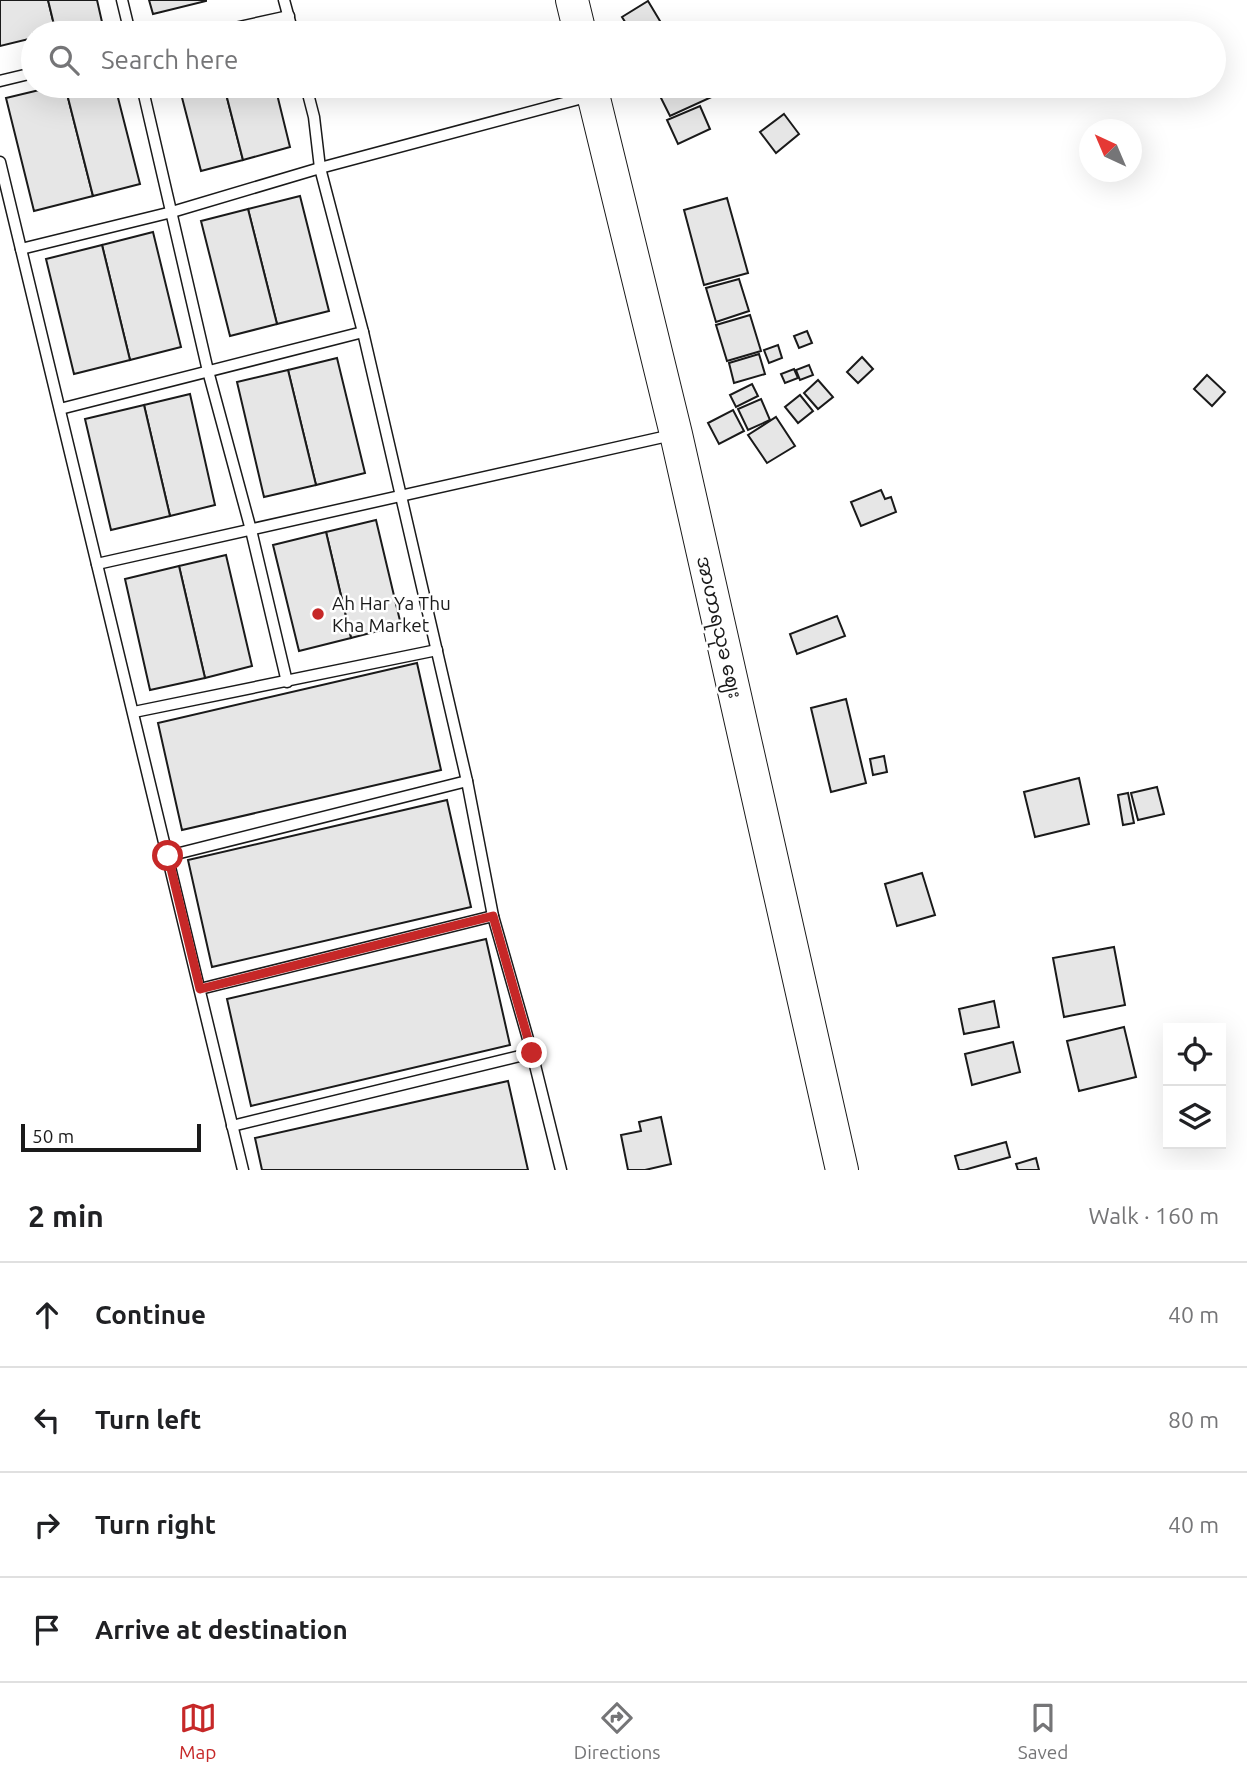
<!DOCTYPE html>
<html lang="en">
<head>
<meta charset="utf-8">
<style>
  body { margin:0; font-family:Ubuntu,"Noto Sans Myanmar",sans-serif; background:#f2f2f2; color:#202124 }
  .controls { position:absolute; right:21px; bottom:21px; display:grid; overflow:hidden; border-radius:0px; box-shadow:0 7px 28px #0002 }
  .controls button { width:63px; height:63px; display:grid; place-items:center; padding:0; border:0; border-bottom:2px solid #e0e0e0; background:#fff; color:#202124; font:35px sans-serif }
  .compass { position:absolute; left:1079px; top:119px; width:63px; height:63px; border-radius:50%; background:#fff; box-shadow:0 7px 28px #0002; rotate:316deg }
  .scale { position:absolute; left:21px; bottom:18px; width:180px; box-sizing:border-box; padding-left:7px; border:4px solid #1a1a1a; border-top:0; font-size:19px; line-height:24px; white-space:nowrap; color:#1a1a1a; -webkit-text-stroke:5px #fff; paint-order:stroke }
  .stop { position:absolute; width:21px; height:21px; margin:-16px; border:5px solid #c62828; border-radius:50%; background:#fff }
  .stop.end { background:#c62828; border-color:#fff; box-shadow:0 2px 7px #0008 }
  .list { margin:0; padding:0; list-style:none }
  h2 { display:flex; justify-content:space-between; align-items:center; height:91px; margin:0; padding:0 28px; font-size:30px }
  h2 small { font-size:23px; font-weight:400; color:#757577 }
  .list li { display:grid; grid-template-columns:46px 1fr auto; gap:21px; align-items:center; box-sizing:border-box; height:105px; padding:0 28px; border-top:2px solid #e0e0e0 }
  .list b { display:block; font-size:26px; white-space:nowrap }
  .list em { font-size:23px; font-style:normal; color:#757577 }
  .icon { flex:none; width:38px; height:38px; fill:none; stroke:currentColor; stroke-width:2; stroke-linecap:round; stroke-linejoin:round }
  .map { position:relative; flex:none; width:1247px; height:1170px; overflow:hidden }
  .search { position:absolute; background:#fff; box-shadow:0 7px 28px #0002; left:21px; right:21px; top:21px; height:77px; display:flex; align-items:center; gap:18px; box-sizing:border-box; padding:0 24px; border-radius:38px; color:#757577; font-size:26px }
  .sheet { height:511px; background:#fff }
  nav { display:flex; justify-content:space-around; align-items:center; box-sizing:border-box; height:98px; border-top:2px solid #e0e0e0; background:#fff; font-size:19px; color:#757577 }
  nav a { display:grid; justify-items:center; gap:4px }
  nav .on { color:#c62828 }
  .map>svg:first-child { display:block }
</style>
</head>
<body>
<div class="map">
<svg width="1247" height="1170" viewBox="0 0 1247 1170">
  <rect width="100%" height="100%" fill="#fff"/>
  <g fill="#e6e6e6" stroke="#1a1a1a" stroke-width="2">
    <path d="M0,0H48L56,33H33V38L0,46Z"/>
    <path d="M48,0H97L102,22L56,33Z"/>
    <path d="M149,0H206V1L153,14Z"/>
    <path d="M648,1L666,31L661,33H632L622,17Z"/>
    <path d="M56,86H65L93,196L34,211L6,98Z"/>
    <path d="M65,86H115L140,184L93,196Z"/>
    <path d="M179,86H224L243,160L201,171Z"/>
    <path d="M224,86H275L290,147L243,160Z"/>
    <path d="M637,86H653L655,91L640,96Z"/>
    <path d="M683,86H712L716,95L670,116L660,96Z"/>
    <path d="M700,106L710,129L678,144L667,120Z"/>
    <path d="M784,114L799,134L776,153L760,132Z"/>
    <path d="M300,196L329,311L277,324L248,209Z"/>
    <path d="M727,198L748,273L704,285L684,210Z"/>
    <path d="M248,209L277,324L230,336L201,221Z"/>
    <path d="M153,232L181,347L130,360L102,245Z"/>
    <path d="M102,245L130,360L74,374L46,259Z"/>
    <path d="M739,279L749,311L716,322L706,288Z"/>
    <path d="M750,315L761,351L727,361L716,325Z"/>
    <path d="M807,331L812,343L799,348L794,336Z"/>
    <path d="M778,345L782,358L769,363L764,350Z"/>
    <path d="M759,354L765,374L734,383L729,363Z"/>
    <path d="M862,357L873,369L858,383L847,372Z"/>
    <path d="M337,358L365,473L316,485L288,370Z"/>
    <path d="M809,365L813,375L800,380L796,370Z"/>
    <path d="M794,369L798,378L785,383L781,374Z"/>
    <path d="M288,370L316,485L264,497L237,382Z"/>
    <path d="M1207,375L1225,392L1212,406L1194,389Z"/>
    <path d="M818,380L833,397L818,409L804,393Z"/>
    <path d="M752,384L758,396L736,407L730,395Z"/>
    <path d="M190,394L215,505L170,516L144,405Z"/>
    <path d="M800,395L813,411L798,423L785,407Z"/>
    <path d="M761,399L770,420L748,430L738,409Z"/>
    <path d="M144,405L170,516L111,530L85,419Z"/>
    <path d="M733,410L744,431L719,444L708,423Z"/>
    <path d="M776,417L795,446L767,463L748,435Z"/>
    <path d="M881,490L885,499L891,497L896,512L861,526L851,502Z"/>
    <path d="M376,520L401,625L351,638L326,532Z"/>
    <path d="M326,532L351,638L299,651L273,545Z"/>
    <path d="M226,555L252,666L205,678L179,566Z"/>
    <path d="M179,566L205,678L150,690L125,579Z"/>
    <path d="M837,616L845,636L797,654L790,634Z"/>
    <path d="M417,663L441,770L182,830L158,723Z"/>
    <path d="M846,699L866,783L831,792L811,708Z"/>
    <path d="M884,756L887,772L873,775L870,759Z"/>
    <path d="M1079,778L1089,824L1035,837L1024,792Z"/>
    <path d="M1157,787L1164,814L1138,820L1131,793Z"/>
    <path d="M1128,793L1134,823L1123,825L1118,795Z"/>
    <path d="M447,800L471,907L212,967L188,860Z"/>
    <path d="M922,873L935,915L897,926L885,884Z"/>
    <path d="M486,939L510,1045L251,1106L227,999Z"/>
    <path d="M1114,947L1125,1005L1064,1017L1053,958Z"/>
    <path d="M994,1001L999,1027L964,1034L959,1009Z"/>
    <path d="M1124,1027L1136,1077L1079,1091L1067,1041Z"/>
    <path d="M1013,1042L1020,1072L972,1085L965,1054Z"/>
    <path d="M508,1081L528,1170H262L255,1138Z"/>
    <path d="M661,1117L671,1164L645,1170H628L621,1135L641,1131L639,1122Z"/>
    <path d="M1006,1142L1010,1157L964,1170H959L955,1156Z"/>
    <path d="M1036,1158L1039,1170H1018L1016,1164Z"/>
  </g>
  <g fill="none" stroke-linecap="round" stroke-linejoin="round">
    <defs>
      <g id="lane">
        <path d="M122,0L130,33"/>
        <path d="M284,0L293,33"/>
        <path d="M212,33L289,16"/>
        <path d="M0,81L33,73"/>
        <path d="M142,86L208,371L251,530L287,682"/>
        <path d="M306,86L314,117L320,168L363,332L467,781L493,916L532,1053L561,1170"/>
        <path d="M0,162L243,1170"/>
        <path d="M21,249L172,212L320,168L590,96"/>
        <path d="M60,409L363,332"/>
        <path d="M97,564L672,435"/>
        <path d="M134,712L437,650"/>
        <path d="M168,856L467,781"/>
        <path d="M200,989L493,916"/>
        <path d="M232,1126L532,1053"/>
      </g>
      <g id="secondary">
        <path d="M572,0L580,33"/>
        <path d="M591,86L676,434L842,1170"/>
      </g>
    </defs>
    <use href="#lane" stroke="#1a1a1a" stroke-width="13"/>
    <use href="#secondary" stroke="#1a1a1a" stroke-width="34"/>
    <use href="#lane" stroke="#fff" stroke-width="10"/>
    <use href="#secondary" stroke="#fff" stroke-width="32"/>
  </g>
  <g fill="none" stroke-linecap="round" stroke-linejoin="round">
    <path stroke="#c62828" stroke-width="9" d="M168,856L200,989L493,916L532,1053"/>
  </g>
  <circle fill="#c62828" stroke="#fff" stroke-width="2.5" cx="318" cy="614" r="7"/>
  <g text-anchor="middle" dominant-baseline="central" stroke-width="5" stroke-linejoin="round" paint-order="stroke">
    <g font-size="19" fill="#1a1a1a" stroke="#fff" text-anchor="start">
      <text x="332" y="603">Ah Har Ya Thu<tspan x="332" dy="22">Kha Market</tspan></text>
    </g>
    <g font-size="19" fill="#1a1a1a" stroke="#fff">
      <text transform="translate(720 627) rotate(77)">အာဟာရသုခ ဈေး</text>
    </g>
  </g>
</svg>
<div class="controls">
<button><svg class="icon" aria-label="locate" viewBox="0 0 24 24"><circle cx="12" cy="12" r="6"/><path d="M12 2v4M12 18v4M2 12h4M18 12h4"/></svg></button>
<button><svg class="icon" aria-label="layers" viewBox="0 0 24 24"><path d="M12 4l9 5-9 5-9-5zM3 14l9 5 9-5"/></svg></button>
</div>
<svg class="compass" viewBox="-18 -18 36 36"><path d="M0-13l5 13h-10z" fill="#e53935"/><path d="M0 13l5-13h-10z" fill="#757577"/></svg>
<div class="scale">50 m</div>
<div class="stop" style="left:168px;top:856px"></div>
<div class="stop end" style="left:532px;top:1053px"></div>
<div class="search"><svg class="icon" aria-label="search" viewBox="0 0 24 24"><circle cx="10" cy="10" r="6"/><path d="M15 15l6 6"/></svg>Search here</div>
</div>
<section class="sheet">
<h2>2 min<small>Walk · 160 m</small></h2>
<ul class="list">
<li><svg class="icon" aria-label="ahead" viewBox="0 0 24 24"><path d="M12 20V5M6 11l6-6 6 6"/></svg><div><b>Continue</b></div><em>40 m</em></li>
<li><svg class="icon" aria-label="left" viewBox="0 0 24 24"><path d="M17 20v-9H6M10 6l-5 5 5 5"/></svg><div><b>Turn left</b></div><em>80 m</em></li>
<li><svg class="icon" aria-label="right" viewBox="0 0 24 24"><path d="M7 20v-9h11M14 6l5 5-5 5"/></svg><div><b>Turn right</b></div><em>40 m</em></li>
<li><svg class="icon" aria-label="arrive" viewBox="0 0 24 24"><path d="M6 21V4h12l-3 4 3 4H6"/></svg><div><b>Arrive at destination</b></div></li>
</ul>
</section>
<nav>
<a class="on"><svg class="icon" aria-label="map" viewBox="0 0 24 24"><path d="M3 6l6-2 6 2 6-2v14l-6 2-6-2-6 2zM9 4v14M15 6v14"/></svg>Map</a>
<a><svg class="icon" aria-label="directions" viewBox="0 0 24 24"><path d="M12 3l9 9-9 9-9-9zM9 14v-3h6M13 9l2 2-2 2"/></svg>Directions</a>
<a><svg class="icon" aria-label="saved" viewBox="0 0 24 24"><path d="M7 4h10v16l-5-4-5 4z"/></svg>Saved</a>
</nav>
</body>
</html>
